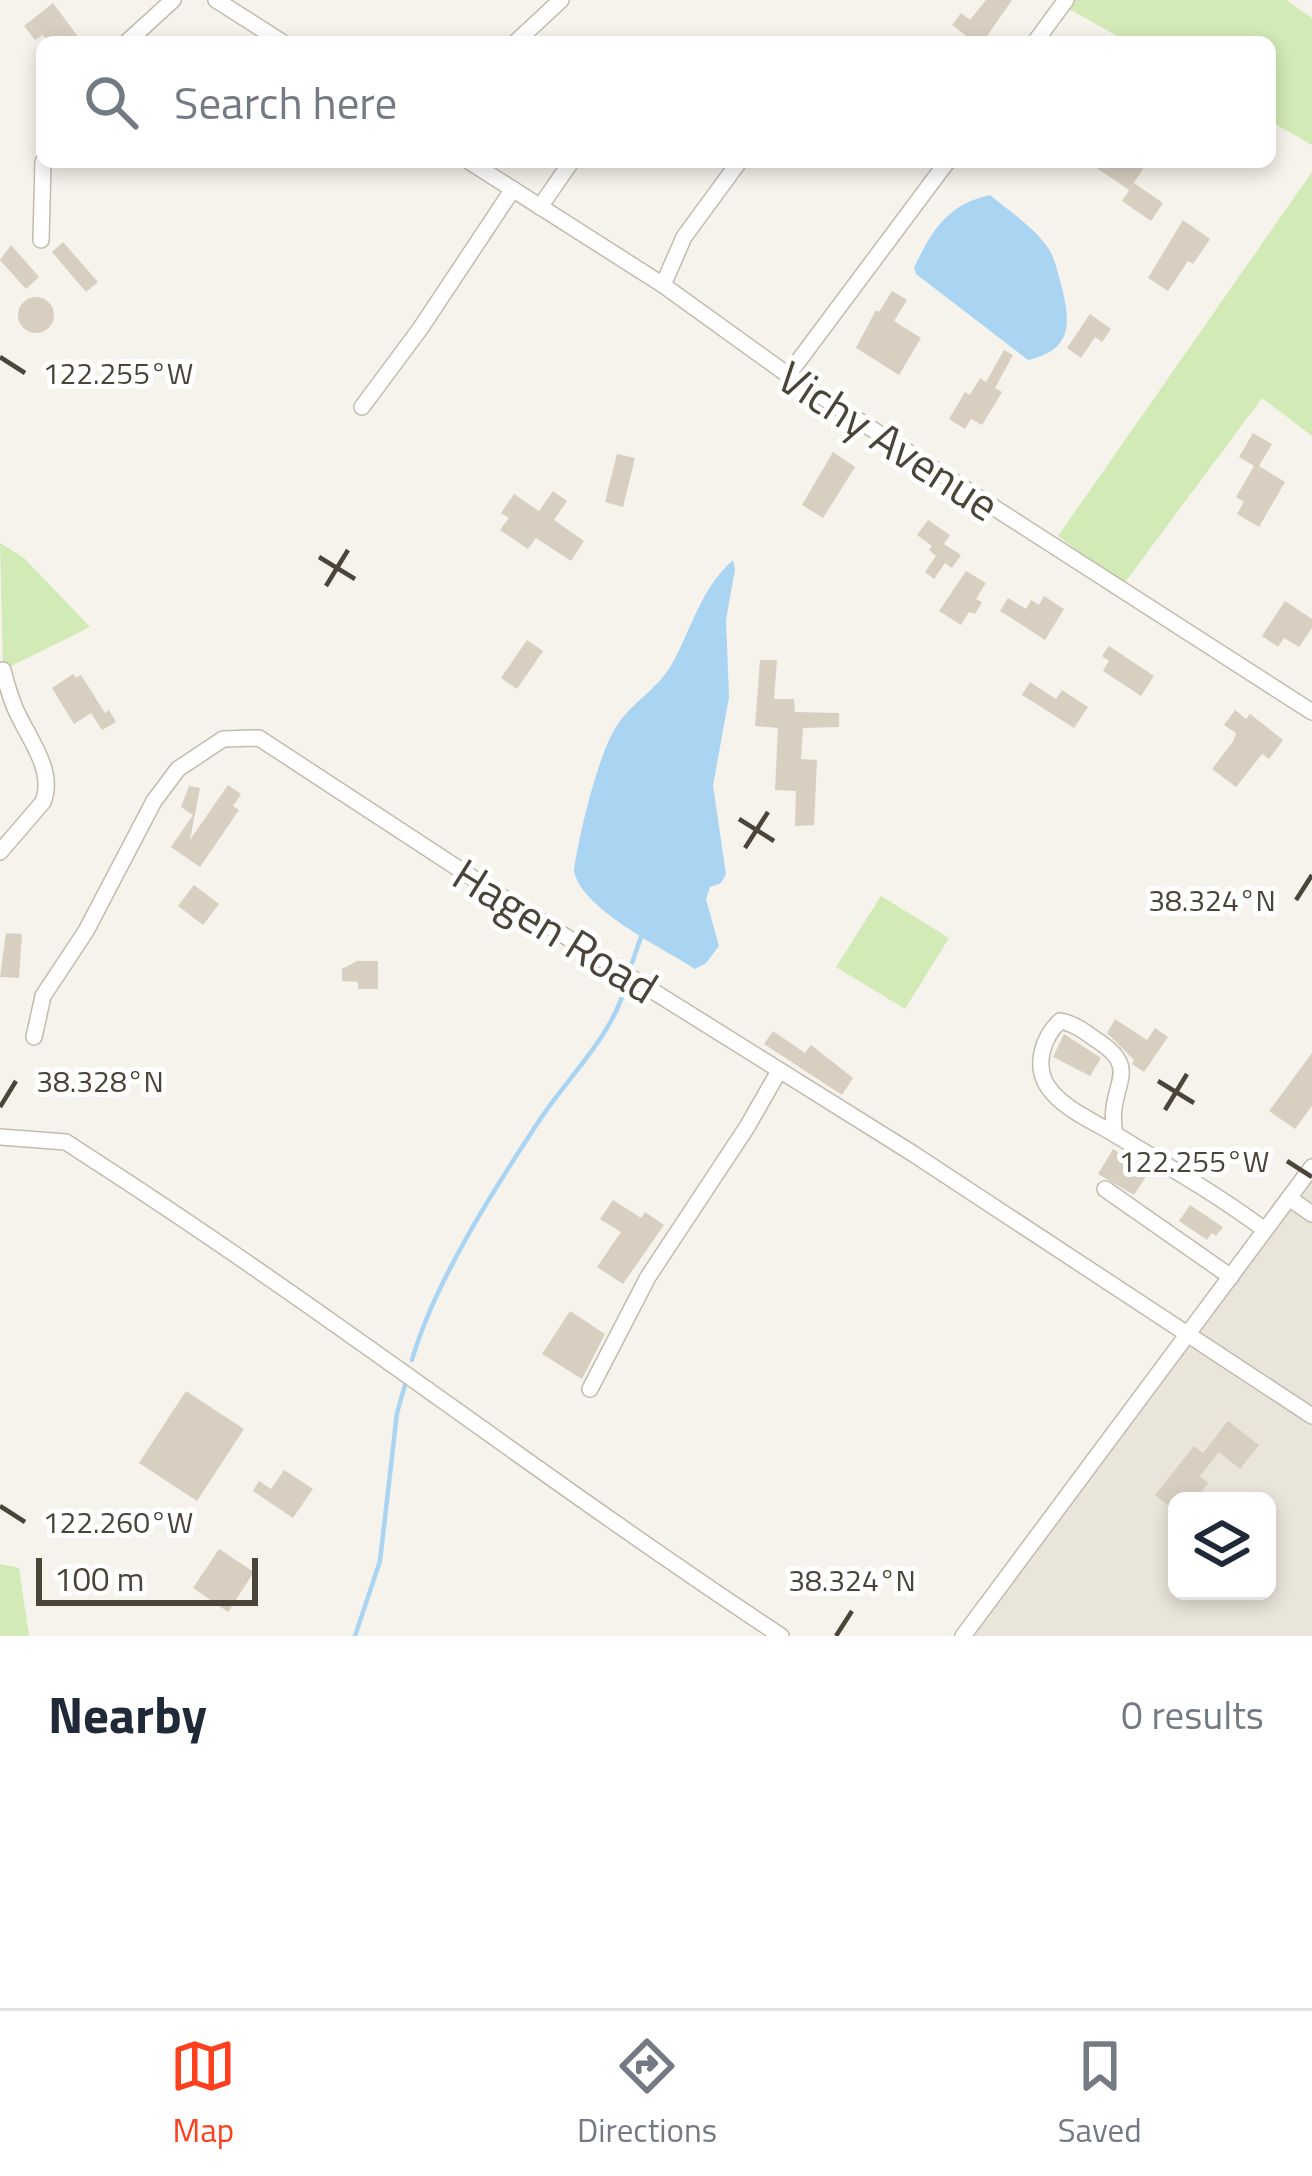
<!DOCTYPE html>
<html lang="en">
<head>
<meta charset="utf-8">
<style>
  body { margin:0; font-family:"Titillium Web",sans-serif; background:#f2f2f3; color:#1f2937 }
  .controls { position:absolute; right:36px; bottom:36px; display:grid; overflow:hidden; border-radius:18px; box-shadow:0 6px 18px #0003 }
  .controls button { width:108px; height:108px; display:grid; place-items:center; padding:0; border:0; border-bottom:3px solid #e0e1e3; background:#fff; color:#1f2937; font:60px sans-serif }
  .scale { position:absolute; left:36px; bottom:30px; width:222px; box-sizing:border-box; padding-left:12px; border:6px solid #4b4439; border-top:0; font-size:33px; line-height:42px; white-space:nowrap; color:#4b4439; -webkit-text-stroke:9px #fff; paint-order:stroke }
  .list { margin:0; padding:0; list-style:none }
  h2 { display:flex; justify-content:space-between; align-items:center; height:156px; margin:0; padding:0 48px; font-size:51px }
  h2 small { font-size:39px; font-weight:400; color:#747a83 }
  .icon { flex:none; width:66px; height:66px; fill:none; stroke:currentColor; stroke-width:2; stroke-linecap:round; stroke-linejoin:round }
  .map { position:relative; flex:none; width:1312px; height:1636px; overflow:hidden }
  .search { position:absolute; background:#fff; box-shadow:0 6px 18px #0003; left:36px; right:36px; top:36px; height:132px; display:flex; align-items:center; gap:30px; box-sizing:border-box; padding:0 42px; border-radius:18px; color:#747a83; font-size:45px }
  .sheet { height:372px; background:#fff }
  nav { display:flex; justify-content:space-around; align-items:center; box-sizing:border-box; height:168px; border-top:3px solid #e0e1e3; background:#fff; font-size:33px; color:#747a83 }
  nav a { display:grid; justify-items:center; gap:6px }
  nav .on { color:#fc3f1d }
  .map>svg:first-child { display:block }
</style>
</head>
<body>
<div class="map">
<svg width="1312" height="1636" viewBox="0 0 1312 1636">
  <rect width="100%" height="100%" fill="#f6f3ec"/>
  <path fill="#eae5da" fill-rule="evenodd" d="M1312,1176V1636H969ZM1177,1501H1267V1591H1177Z"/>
  <g fill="#d2eab5">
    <path d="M1075,0H1286L1312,18V145L1270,121V42H1128L1069,9Z"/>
    <path d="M1312,172V436L1262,398L1123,585L1058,536Z"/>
    <path d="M0,543L24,558L90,627L3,670Z"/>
    <path d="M881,896L949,938L905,1009L836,967Z"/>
    <path d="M0,1564L19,1568L29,1636H0Z"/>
  </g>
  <g fill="#a9d4f2">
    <path d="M990,195C1008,210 1032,226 1046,245C1054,255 1056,267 1060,280C1070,319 1076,349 1028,360L916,274L914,268C932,230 948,204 990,195Z"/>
    <path d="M733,560L735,569L726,620L729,697L713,786L726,874L721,883L710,887L706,899L719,946L706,963L695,969C663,948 579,908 574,870C579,835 598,755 616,727C631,703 658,689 672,664C692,628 701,588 733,560Z"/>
  </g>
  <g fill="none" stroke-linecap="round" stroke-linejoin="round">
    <g stroke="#a9d4f2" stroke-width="4.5">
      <path d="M632,963L642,934"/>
      <path d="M412,1360C434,1283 494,1189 539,1121C567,1078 610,1039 625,988"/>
      <path d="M355,1636L380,1561L397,1413L405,1385"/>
    </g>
  </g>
  <g fill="#d8cfc1">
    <path d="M986,0H1012L983,42H974L952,25L961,13L970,20Z"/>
    <path d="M53,3L82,42H48L43,35L35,40L24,26Z"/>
    <path d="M1088,162H1143L1140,167L1143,169L1129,190Z"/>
    <path d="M1134,183L1163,203L1151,221L1122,201Z"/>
    <path d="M1183,220L1210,239L1193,264L1188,261L1168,291L1148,278Z"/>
    <path d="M63,242L98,282L86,292L52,252Z"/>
    <path d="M11,245L39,277L26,289L0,260Z"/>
    <path d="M892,291L907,300L894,321L921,338L899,375L856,348L876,310L879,312Z"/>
    <circle cx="36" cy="315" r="18"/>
    <path d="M1090,314L1111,329L1102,342L1095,337L1081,358L1067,348Z"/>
    <path d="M1004,350L1013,355L995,388L1002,392L982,425L971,419L965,429L949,419L965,392L970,395L980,378L986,382Z"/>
    <path d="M1253,433L1272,444L1259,466L1285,482L1259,527L1237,514L1244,502L1236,497L1254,466L1239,457Z"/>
    <path d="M833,452L855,467L823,518L802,505Z"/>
    <path d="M617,454L635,458L623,507L605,502Z"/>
    <path d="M553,491L567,501L554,520L584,541L571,561L536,538L528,549L500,530L509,518L501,513L514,494L539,511Z"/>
    <path d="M928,520L950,535L944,544L961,555L952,568L945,563L934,579L925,572L936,556L929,550L932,546L917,535Z"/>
    <path d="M966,571L986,583L976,599L982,602L975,614L969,612L961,625L939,611Z"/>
    <path d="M1044,596L1064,609L1045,640L1000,611L1008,598L1026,609L1031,600L1039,605Z"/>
    <path d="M1285,601L1312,619V628L1299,647L1284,638L1278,647L1262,636Z"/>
    <path d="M527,640L543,651L517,689L501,678Z"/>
    <path d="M1109,646L1154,676L1141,696L1103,671L1109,661L1102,656Z"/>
    <path d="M760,660H777L774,699H794L795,712L839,713V727L803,728L801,759L817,760L814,825L795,826L796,791L775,790L778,728L755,726Z"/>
    <path d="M73,674L76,678L81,675L105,713L109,710L116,722L102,730L91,713L74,724L52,688Z"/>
    <path d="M1030,682L1056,699L1062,690L1088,707L1074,728L1022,695Z"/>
    <path d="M1235,710L1246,719L1250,714L1283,740L1269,759L1262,754L1236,787L1212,769L1234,740L1236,733L1224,725Z"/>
    <path d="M228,785L241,794L233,806L239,810L200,867L171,847L193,815L181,807L189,786L200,788L190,840Z"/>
    <path d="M194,885L219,904L203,925L178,906Z"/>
    <path d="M6,933L22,934L19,978L0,977Z"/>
    <path d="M357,961H378V989H358V982L342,981V969Z"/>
    <path d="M1115,1019L1147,1040L1155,1028L1168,1037L1144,1072L1132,1064L1134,1060L1107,1033Z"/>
    <path d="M773,1031L805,1053L811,1045L853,1078L842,1095L764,1044Z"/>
    <path d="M1064,1034L1101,1058L1090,1076L1053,1057Z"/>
    <path d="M1312,1053V1106L1295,1129L1269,1111Z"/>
    <path d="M1113,1149L1149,1172L1134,1195L1098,1174Z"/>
    <path d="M613,1200L641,1218L645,1212L664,1225L623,1284L597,1267L621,1232L600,1219Z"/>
    <path d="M1190,1205L1223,1227L1216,1236L1212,1233L1207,1240L1179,1221Z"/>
    <path d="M570,1311L605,1334L582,1379L542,1354Z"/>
    <path d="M186,1391L244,1429L197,1501L139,1463Z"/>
    <path d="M1228,1421L1259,1445L1240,1469L1219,1452L1200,1476L1208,1483L1196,1499L1187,1492L1174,1510L1155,1495L1194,1446L1203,1453Z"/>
    <path d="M284,1470L313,1489L293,1518L253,1491L259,1481L271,1489Z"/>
    <path d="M219,1549L254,1572L228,1612L193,1588Z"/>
  </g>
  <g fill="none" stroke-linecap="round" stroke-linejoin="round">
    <defs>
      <g id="minor">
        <path d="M216,0L282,42"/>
        <path d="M127,42L173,0"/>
        <path d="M516,42L561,0"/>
        <path d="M1035,42L1066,0"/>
        <path d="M470,162L663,285L788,375L1312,712"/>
        <path d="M540,207L571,162"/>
        <path d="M41,240L43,162"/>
        <path d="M663,285L684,237L739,162"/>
        <path d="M788,375L947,162"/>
        <path d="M362,407L420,329L513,189"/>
        <path d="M0,852L43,802C56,770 27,737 15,708C10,696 6,682 3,670"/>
        <path d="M34,1037L43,996L86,931L154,801L178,769L223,739L259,738L488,888L912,1153L1312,1416"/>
        <path d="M1115,1134C1105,1084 1146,1071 1095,1039C1084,1031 1073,1023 1060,1021C1042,1038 1034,1066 1048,1087C1063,1109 1095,1122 1116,1135C1166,1165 1218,1195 1265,1230"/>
        <path d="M0,1137L66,1142L95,1161C329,1312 549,1483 781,1636"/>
        <path d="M1105,1189L1231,1277"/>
        <path d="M1289,1198L1312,1214"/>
        <path d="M590,1389L648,1277L747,1127L779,1071"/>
        <path d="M963,1636L1312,1167"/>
      </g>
    </defs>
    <use href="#minor" stroke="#c2bbae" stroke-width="18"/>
    <use href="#minor" stroke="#fff" stroke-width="15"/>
  </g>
  <path fill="none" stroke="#4b4439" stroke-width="4.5" d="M0,357L25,373M319,557L355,579M326,586L348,550M739,819L774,841M745,848L768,812M1296,900L1312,875M1158,1081L1194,1103M0,1107L16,1081M1165,1110L1187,1074M1287,1161L1312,1177M0,1506L25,1522M836,1636L852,1611"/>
  <g text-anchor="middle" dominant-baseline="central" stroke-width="10" stroke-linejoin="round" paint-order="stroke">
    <g font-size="45" fill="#4b4439" stroke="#fff">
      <text transform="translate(889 440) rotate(33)">Vichy Avenue</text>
      <text transform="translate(556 930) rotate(32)">Hagen Road</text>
    </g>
  </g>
  <g font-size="30" text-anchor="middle" fill="#4b4439" stroke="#fff" stroke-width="10" stroke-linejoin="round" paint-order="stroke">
    <text x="118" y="384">122.255°W</text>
    <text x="1212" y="911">38.324°N</text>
    <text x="100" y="1092">38.328°N</text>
    <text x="1194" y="1172">122.255°W</text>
    <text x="118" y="1533">122.260°W</text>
    <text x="852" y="1591">38.324°N</text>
  </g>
</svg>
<div class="controls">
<button><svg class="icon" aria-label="layers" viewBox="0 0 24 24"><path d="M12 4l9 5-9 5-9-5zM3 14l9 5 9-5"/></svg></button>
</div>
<div class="scale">100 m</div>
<div class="search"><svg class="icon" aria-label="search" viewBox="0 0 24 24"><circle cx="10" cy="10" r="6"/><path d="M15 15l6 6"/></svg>Search here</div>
</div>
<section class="sheet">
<h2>Nearby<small>0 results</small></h2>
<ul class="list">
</ul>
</section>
<nav>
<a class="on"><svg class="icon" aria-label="map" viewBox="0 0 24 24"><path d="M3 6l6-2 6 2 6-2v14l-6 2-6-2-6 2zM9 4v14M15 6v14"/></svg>Map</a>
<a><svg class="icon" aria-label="directions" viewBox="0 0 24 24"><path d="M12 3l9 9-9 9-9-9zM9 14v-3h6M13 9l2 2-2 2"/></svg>Directions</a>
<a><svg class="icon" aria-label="saved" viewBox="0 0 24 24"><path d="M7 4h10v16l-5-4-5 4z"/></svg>Saved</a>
</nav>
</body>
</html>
